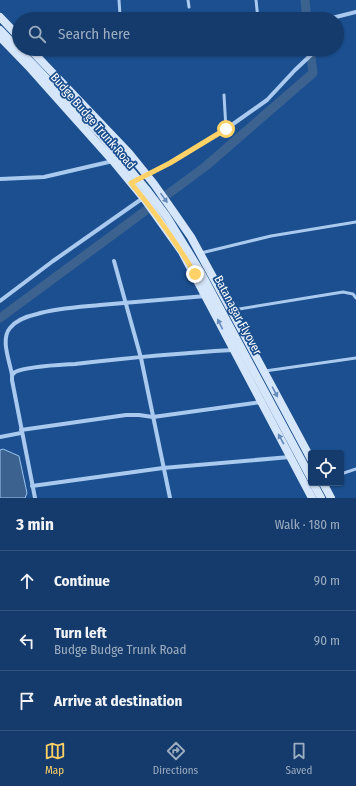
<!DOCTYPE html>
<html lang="en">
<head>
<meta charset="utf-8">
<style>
  body { margin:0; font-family:"Fira Sans Condensed",sans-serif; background:#214673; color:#f1f3f6 }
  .controls { position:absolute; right:12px; bottom:12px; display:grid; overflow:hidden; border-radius:4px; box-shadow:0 1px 3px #0004 }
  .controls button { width:36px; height:36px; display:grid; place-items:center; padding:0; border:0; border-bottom:1px solid #33557e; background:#143b6b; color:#f1f3f6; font:20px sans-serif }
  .stop { position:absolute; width:12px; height:12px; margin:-9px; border:3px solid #ffd166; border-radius:50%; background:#fff }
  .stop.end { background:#ffd166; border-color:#fff; box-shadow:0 1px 4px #0008 }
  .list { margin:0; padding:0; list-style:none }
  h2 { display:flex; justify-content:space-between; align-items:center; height:52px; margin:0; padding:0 16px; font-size:17px }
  h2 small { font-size:13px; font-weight:400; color:#9dadc1 }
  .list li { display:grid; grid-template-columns:26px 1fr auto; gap:12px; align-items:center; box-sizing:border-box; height:60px; padding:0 16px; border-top:1px solid #33557e }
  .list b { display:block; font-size:15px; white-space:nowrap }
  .list p { margin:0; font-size:13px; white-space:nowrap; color:#9dadc1 }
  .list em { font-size:13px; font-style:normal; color:#9dadc1 }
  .icon { flex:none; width:22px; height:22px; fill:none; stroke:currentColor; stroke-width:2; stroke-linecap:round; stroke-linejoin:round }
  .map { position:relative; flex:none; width:356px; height:498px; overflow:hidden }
  .search { position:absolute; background:#143b6b; box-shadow:0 1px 3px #0004; left:12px; right:12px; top:12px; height:44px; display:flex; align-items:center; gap:10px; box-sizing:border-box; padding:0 14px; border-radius:22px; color:#9dadc1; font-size:15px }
  .sheet { height:232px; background:#143b6b }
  nav { display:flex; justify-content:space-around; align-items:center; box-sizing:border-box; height:56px; border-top:1px solid #33557e; background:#143b6b; font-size:11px; color:#9dadc1 }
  nav a { display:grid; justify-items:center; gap:2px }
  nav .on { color:#ffd166 }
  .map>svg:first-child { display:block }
</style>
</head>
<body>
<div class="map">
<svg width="356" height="498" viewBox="0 0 356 498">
  <rect width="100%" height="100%" fill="#1b4f8f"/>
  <path fill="#3c6290" stroke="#9cc4f0" d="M3,449L19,456L27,493L25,498H0V450Z"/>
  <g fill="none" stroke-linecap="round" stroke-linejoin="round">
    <g stroke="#3c6290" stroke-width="9">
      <path d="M305,0L307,19"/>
      <path d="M0,318L206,166L313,73L310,49"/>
    </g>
    <g stroke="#a9c9ee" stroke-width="3">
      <path d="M119,0L120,15"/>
      <path d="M188,0L189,7"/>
      <path d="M256,0L258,19"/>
      <path d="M224,95L226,129"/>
      <path d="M201,253L271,236L356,222"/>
      <path d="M233,310L343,292L353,294L356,298"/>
      <path d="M265,371L356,358"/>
      <path d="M341,474L356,469"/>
    </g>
    <g stroke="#a9c9ee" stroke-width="4">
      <path d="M328,19L356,12"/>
      <path d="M0,179L44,177L113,161"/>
      <path d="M137,180L170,163L226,129L267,100L295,70L312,54L316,49"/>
      <path d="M114,261L141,358L170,498"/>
      <path d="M0,301L53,261L143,198"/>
      <path d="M12,375C10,362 0,339 10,328C16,320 28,316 37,314C57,308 79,307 100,305C135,302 170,299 206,296"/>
      <path d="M21,430L126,415H139L153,417L261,402"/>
      <path d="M0,437L21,433"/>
      <path d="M32,486L163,468L290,457"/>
      <path d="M35,498L12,380V375L15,372C29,366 59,365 75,364C127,358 180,353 233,350"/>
    </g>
    <g stroke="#d6e6fa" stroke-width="8">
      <path d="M0,17L19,37"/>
      <path d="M0,37L30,68L113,161L145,200L182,252L312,498"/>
      <path d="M30,49L129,153L154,184L173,211L191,237L231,310L311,459"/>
      <path d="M313,483L321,498"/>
      <path d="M323,483L331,498"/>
    </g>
    <path stroke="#d6e6fa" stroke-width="8" d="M0,30L99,133L146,189L167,217L200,271L311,478"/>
  </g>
  <defs><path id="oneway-solid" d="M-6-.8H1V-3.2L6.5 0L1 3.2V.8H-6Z"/></defs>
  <g fill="#668bba">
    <use href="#oneway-solid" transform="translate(164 198) rotate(55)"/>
    <use href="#oneway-solid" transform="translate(220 324) rotate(-116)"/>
    <use href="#oneway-solid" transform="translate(275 392) rotate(62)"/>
    <use href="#oneway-solid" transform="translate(281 439) rotate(-119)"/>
  </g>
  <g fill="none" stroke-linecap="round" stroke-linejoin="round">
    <path stroke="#ffd166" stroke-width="5" d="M195,274C176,242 155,212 131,183L170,163L226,129"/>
  </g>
  <g text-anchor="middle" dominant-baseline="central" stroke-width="3.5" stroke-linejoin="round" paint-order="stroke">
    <g font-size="12" fill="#fff" stroke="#1b4f8f">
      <text transform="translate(93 121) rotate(49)">Budge Budge Trunk Road</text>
      <text transform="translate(238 315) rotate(62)">Batanagar Flyover</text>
    </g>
  </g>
</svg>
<div class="controls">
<button><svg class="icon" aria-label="locate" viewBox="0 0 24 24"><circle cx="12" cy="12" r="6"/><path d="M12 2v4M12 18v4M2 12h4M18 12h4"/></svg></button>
</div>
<div class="stop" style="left:226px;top:129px"></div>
<div class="stop end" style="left:195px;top:274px"></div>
<div class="search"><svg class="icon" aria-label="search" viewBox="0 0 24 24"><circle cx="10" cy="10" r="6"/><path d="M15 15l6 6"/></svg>Search here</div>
</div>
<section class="sheet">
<h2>3 min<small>Walk · 180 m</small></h2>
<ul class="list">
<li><svg class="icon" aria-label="ahead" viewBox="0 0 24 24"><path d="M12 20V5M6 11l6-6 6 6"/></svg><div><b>Continue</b></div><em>90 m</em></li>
<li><svg class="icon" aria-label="left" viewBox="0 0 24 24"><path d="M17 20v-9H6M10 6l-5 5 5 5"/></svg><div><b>Turn left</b><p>Budge Budge Trunk Road</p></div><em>90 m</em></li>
<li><svg class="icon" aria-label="arrive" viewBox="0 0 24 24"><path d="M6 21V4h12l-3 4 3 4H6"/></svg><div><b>Arrive at destination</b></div></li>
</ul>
</section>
<nav>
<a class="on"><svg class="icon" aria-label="map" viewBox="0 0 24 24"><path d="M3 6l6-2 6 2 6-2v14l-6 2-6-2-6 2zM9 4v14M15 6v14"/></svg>Map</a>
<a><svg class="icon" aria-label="directions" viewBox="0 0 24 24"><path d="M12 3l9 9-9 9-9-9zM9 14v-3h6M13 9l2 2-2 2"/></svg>Directions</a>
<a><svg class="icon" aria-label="saved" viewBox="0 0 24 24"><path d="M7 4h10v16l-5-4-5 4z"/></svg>Saved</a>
</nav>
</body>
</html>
